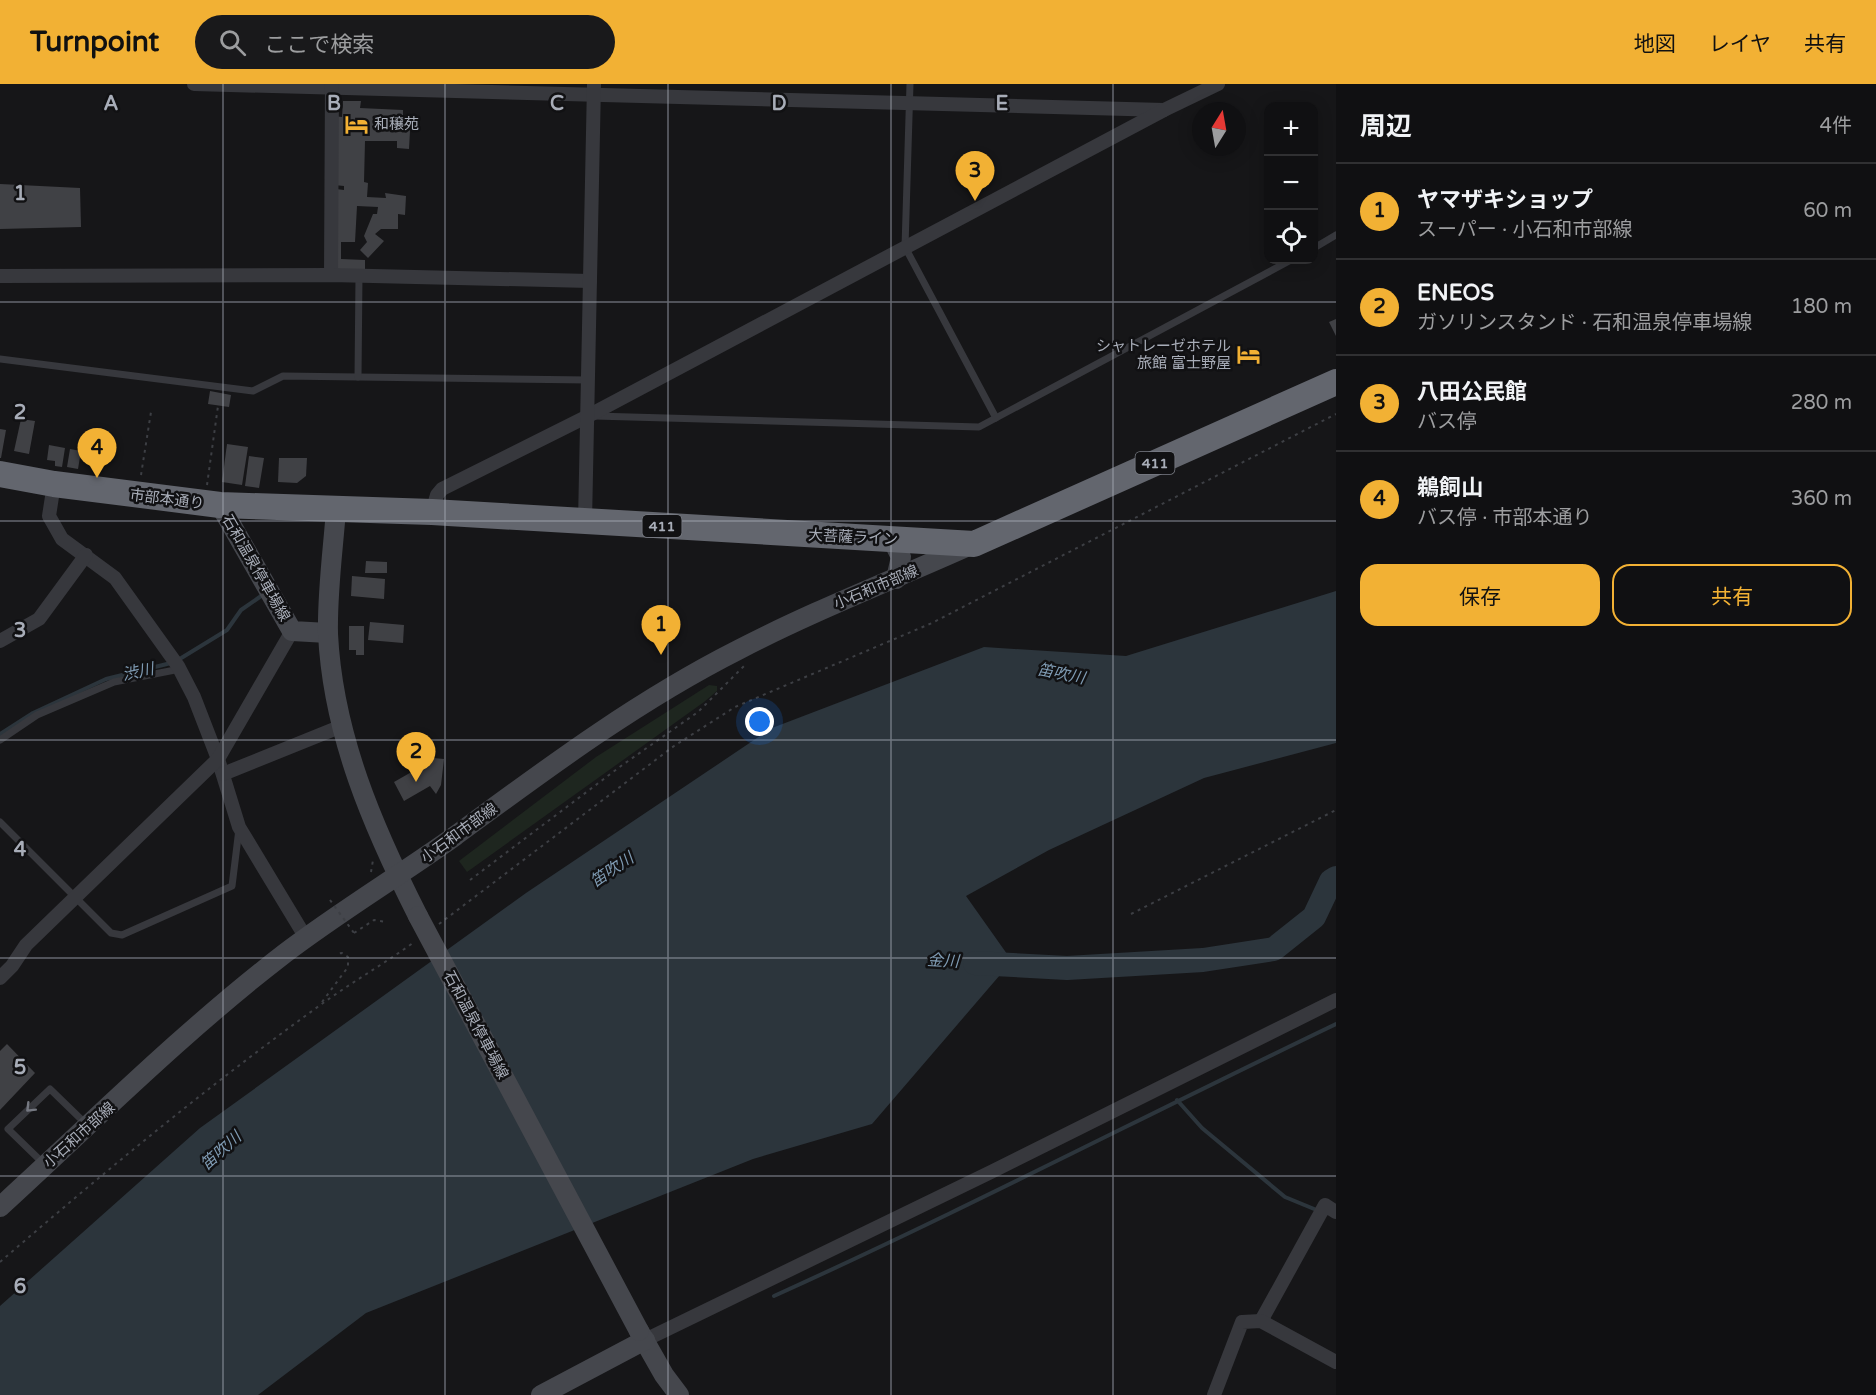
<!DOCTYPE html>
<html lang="ja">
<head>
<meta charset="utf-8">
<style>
  body { margin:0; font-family:"Varela Round","Noto Sans JP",sans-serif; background:#19191b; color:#f1f3f6 }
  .controls { position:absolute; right:18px; top:18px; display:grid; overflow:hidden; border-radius:12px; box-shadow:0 3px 15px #0003 }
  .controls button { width:54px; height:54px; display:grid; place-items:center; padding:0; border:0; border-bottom:2px solid #303032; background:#101012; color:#f1f3f6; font:30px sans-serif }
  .compass { position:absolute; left:1192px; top:18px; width:54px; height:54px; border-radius:50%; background:#101012; box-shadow:0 3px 15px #0003; rotate:11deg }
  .you { position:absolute; left:760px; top:638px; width:21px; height:21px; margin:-15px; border:4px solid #fff; border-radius:50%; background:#1a73e8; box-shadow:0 0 0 9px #1a73e833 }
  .badge { display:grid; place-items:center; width:39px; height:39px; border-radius:50%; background:#f2b134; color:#111; font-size:20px; font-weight:700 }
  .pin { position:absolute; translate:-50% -50px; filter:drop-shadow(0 2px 3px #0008) }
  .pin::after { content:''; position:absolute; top:32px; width:21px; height:18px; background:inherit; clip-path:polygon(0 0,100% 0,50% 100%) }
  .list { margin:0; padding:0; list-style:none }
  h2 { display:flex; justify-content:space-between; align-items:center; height:78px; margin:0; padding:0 24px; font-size:26px }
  h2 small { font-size:20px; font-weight:400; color:#9c9d9f }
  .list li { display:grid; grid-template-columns:39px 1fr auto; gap:18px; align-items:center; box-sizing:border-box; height:96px; padding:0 24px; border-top:2px solid #303032 }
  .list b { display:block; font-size:22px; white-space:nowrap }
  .list p { margin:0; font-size:20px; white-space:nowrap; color:#9c9d9f }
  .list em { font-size:20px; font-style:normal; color:#9c9d9f }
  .actions { display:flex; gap:12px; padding:18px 24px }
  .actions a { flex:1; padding:14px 0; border:2px solid #f2b134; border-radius:18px; text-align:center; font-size:21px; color:#f2b134 }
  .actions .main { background:#f2b134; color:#111 }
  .icon { flex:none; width:33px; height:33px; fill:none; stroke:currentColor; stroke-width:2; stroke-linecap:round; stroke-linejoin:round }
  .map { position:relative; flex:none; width:1336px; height:1311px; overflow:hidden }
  header { display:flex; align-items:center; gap:36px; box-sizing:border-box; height:84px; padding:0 30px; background:#f2b134; color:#111 }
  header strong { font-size:28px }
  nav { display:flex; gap:33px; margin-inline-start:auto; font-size:21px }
  .search { width:420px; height:54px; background:#19191b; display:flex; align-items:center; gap:15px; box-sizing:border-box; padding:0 21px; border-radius:33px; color:#9c9d9f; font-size:22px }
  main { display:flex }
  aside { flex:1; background:#101012 }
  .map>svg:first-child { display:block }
</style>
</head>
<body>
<header>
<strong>Turnpoint</strong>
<div class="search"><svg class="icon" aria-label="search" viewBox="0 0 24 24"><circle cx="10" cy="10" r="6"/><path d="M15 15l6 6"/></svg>ここで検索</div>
<nav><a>地図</a><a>レイヤ</a><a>共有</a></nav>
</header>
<main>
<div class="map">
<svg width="1336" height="1311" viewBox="0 0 1336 1311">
  <rect width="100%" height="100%" fill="#161618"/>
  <path fill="#1e261f" d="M709,601L717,602V607L704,618L467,788L459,777L596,673Z"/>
  <path fill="#2c353c" d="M1336,507V659L1204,694L1049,766L966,812L1012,877L872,1040L753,1075L366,1229L258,1311H0V1222L200,1044L526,809L772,644L984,563L1126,572Z"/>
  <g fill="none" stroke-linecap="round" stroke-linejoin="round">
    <g stroke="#2c353c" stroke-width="4">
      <path d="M178,576L227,546L241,526L264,510"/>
      <path d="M0,650L33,629L106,595L171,579"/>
      <path d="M1177,1016L1202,1044L1285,1113L1319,1127"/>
      <path d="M774,1212C964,1126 1148,1030 1336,940"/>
    </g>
    <path stroke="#2c353c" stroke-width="24" d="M975,879L1067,884L1203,876L1274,865L1314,833L1331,797L1336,794"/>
  </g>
  <g fill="#404145">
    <path d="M343,17H361L360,24L403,26V36L417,38V48L410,47L409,65L397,64V57H365L364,98L368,99L367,113L386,114L385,109L406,112L405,131L398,130V145H381L375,150L384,157L368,174L360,166L367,158L364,152L373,130H377L378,123L357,122L355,158H341V175L365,176V189L333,188L336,105L344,106V102L334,101L333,32L342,33Z"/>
    <path d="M0,100L80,104L81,143L0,145Z"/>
    <path d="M1336,235V252L1329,238Z"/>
    <path d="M210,307L231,311L229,323L208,320Z"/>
    <path d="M21,335L35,337L29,370L14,367Z"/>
    <path d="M0,345L6,346L1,374H0Z"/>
    <path d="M227,360L248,363L242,401L222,398Z"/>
    <path d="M49,361L65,364L62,383L55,382V377L47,376Z"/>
    <path d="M70,365L81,367L78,385L67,383Z"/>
    <path d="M249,372L264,374L259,404L245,402Z"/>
    <path d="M279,374H307L306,392L297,399L278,398Z"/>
    <path d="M366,477L387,478V489H365Z"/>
    <path d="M352,492L385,495L384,515L351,512Z"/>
    <path d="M370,538L404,541L403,559L368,556Z"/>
    <path d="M349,542H364V571H356V566H349Z"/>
    <path d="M423,673L444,675L441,701L436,710L430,702L404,717L394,698L422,682Z"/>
    <path d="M7,960L35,989L0,1026V967Z"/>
  </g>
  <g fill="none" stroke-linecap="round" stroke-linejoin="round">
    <g stroke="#3d3f44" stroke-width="2" stroke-dasharray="3 4.5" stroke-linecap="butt">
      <path d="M141,391L151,328"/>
      <path d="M207,401L218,322"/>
      <path d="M371,788L373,776"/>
      <path d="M470,796L621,682L698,628L744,582"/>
      <path d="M1131,830L1336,726"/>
      <path d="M439,840L674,662L735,623L932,539L1336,330"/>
      <path d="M354,849L374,836L387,838"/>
      <path d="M322,918L348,883V873L342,869L336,870"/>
      <path d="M0,1178C103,1089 208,1002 319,922C349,900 382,881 413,859"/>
    </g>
    <g stroke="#37383d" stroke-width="7">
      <path d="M910,0L905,163L996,334"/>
      <path d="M1314,164L1336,151"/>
      <path d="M0,275L253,307L283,292L588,296"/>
      <path d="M358,293L359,192"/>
      <path d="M595,332L979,343L1291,176"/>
      <path d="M0,656L37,631L114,598L180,585"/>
      <path d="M0,738L111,849L122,851L232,802L239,745"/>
      <path d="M44,1080L8,1045L50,1005L85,1039"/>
    </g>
    <g stroke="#37383d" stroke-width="14">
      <path d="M194,0L1164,26"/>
      <path d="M331,191L332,0"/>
      <path d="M0,192L331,191L590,197"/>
      <path d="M54,400L49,432L62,455L115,494L178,582L194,613L218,675L239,743L306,854"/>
      <path d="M432,428L437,411L442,405L588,332L1164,26L1218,0"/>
      <path d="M585,438L594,0"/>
      <path d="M0,557L39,535L86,471"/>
      <path d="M223,690L342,642"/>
      <path d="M0,894L12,882L26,861L218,675L292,547"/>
      <path d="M1261,1237L1325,1121L1336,1128"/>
      <path d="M645,1256L991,1088L1336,916"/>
      <path d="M1214,1311L1242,1238L1261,1237L1336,1278"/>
    </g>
    <g stroke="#45474d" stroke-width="20">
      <path d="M220,421L292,547L328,549"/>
      <path d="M336,426C333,466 327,509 328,550C333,651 373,743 418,832"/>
      <path d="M892,455L901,473L896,495"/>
      <path d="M0,1123C94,1037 184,947 284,870C339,828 399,792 455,752C546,685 637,617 738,566C813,527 893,496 971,461"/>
      <path d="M639,1247L664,1291L679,1311"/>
      <path d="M541,1311L645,1256"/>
    </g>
    <path stroke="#63666e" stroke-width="26" d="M0,390L54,400L220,421L432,428L974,460L1336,298"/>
    <path stroke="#3d3f44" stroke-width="2" stroke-dasharray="3 4.5" stroke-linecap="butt" d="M330,816L354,849"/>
    <path stroke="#45474d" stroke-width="20" d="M418,832L639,1247"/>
  </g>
  <defs><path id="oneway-chevron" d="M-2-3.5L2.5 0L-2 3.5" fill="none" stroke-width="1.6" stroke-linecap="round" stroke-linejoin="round" transform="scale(1.5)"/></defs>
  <use stroke="#757881" href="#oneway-chevron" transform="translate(30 1024) rotate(135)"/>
  <path fill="none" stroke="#a8adb8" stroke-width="1.5" stroke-opacity="0.55" d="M223,0V1311M445,0V1311M668,0V1311M891,0V1311M1113,0V1311M0,218H1336M0,437H1336M0,656H1336M0,874H1336M0,1092H1336"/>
  <defs>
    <symbol id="hotel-bare" viewBox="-9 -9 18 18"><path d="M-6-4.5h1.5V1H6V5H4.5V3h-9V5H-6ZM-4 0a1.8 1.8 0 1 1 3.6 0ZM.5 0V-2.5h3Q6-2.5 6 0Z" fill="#f2b134" stroke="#111113" stroke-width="2.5" paint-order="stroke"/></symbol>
  </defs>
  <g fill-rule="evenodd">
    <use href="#hotel-bare" x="340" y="24" width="33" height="33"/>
    <use href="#hotel-bare" x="1232" y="254" width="33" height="33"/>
  </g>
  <g text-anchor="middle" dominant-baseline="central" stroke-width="5" stroke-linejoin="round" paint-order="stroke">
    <g fill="#111113" stroke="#7b7e86" stroke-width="1.5">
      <rect x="1135.5" y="368" width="39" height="22" rx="4.5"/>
      <rect x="642.5" y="431" width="39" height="22" rx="4.5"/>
    </g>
    <g font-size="14" font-weight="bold" fill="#a8adb8">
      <text x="1155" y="379">411</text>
      <text x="662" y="442">411</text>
    </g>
    <g font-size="15" fill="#a8adb8" stroke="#111113" text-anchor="start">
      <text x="374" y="40">和穣苑</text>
      <text x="1231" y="262" text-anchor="end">シャトレーゼホテル<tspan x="1231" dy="17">旅館 富士野屋</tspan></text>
    </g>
    <g font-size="15" fill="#a8adb8" stroke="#111113">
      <text transform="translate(167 415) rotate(7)">市部本通り</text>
      <text transform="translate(853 453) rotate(3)">大菩薩ライン</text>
      <text transform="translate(256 484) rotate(60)">石和温泉停車場線</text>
      <text transform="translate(876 503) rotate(-23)">小石和市部線</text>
      <text transform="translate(459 749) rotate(-36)">小石和市部線</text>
      <text transform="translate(476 941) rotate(62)">石和温泉停車場線</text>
      <text transform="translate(79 1051) rotate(-42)">小石和市部線</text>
    </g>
    <g font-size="16" font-style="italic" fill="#7f9bb3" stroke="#111113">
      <text transform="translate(138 588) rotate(-12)">渋川</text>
      <text transform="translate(1061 590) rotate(11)">笛吹川</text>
      <text transform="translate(612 786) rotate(-34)">笛吹川</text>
      <text transform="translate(943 877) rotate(3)">金川</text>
      <text transform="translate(221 1067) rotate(-42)">笛吹川</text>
    </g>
  </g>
  <g font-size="20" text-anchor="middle" font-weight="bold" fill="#a8adb8" stroke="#111113" stroke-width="5" stroke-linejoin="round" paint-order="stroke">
    <text x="111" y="26">A</text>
    <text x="334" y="26">B</text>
    <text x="557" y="26">C</text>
    <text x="779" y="26">D</text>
    <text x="1002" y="26">E</text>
    <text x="20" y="116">1</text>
    <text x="20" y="335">2</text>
    <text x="20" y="553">3</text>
    <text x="20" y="772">4</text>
    <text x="20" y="990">5</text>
    <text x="20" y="1209">6</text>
  </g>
</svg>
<div class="controls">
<button>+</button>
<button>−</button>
<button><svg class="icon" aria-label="locate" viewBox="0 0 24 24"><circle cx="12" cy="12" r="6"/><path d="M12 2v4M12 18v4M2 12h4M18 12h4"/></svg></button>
</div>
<svg class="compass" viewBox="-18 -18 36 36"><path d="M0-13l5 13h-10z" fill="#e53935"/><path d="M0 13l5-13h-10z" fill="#9c9d9f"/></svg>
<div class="you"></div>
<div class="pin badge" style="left:661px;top:571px">1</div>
<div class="pin badge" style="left:416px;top:698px">2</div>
<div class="pin badge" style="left:975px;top:117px">3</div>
<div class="pin badge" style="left:97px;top:394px">4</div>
</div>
<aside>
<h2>周辺<small>4件</small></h2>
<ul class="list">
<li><span class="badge">1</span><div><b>ヤマザキショップ</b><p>スーパー · 小石和市部線</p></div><em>60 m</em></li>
<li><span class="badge">2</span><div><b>ENEOS</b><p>ガソリンスタンド · 石和温泉停車場線</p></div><em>180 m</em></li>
<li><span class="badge">3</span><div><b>八田公民館</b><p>バス停</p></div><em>280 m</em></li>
<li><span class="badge">4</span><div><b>鵜飼山</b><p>バス停 · 市部本通り</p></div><em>360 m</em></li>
</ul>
<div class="actions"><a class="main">保存</a><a>共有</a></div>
</aside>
</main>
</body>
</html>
